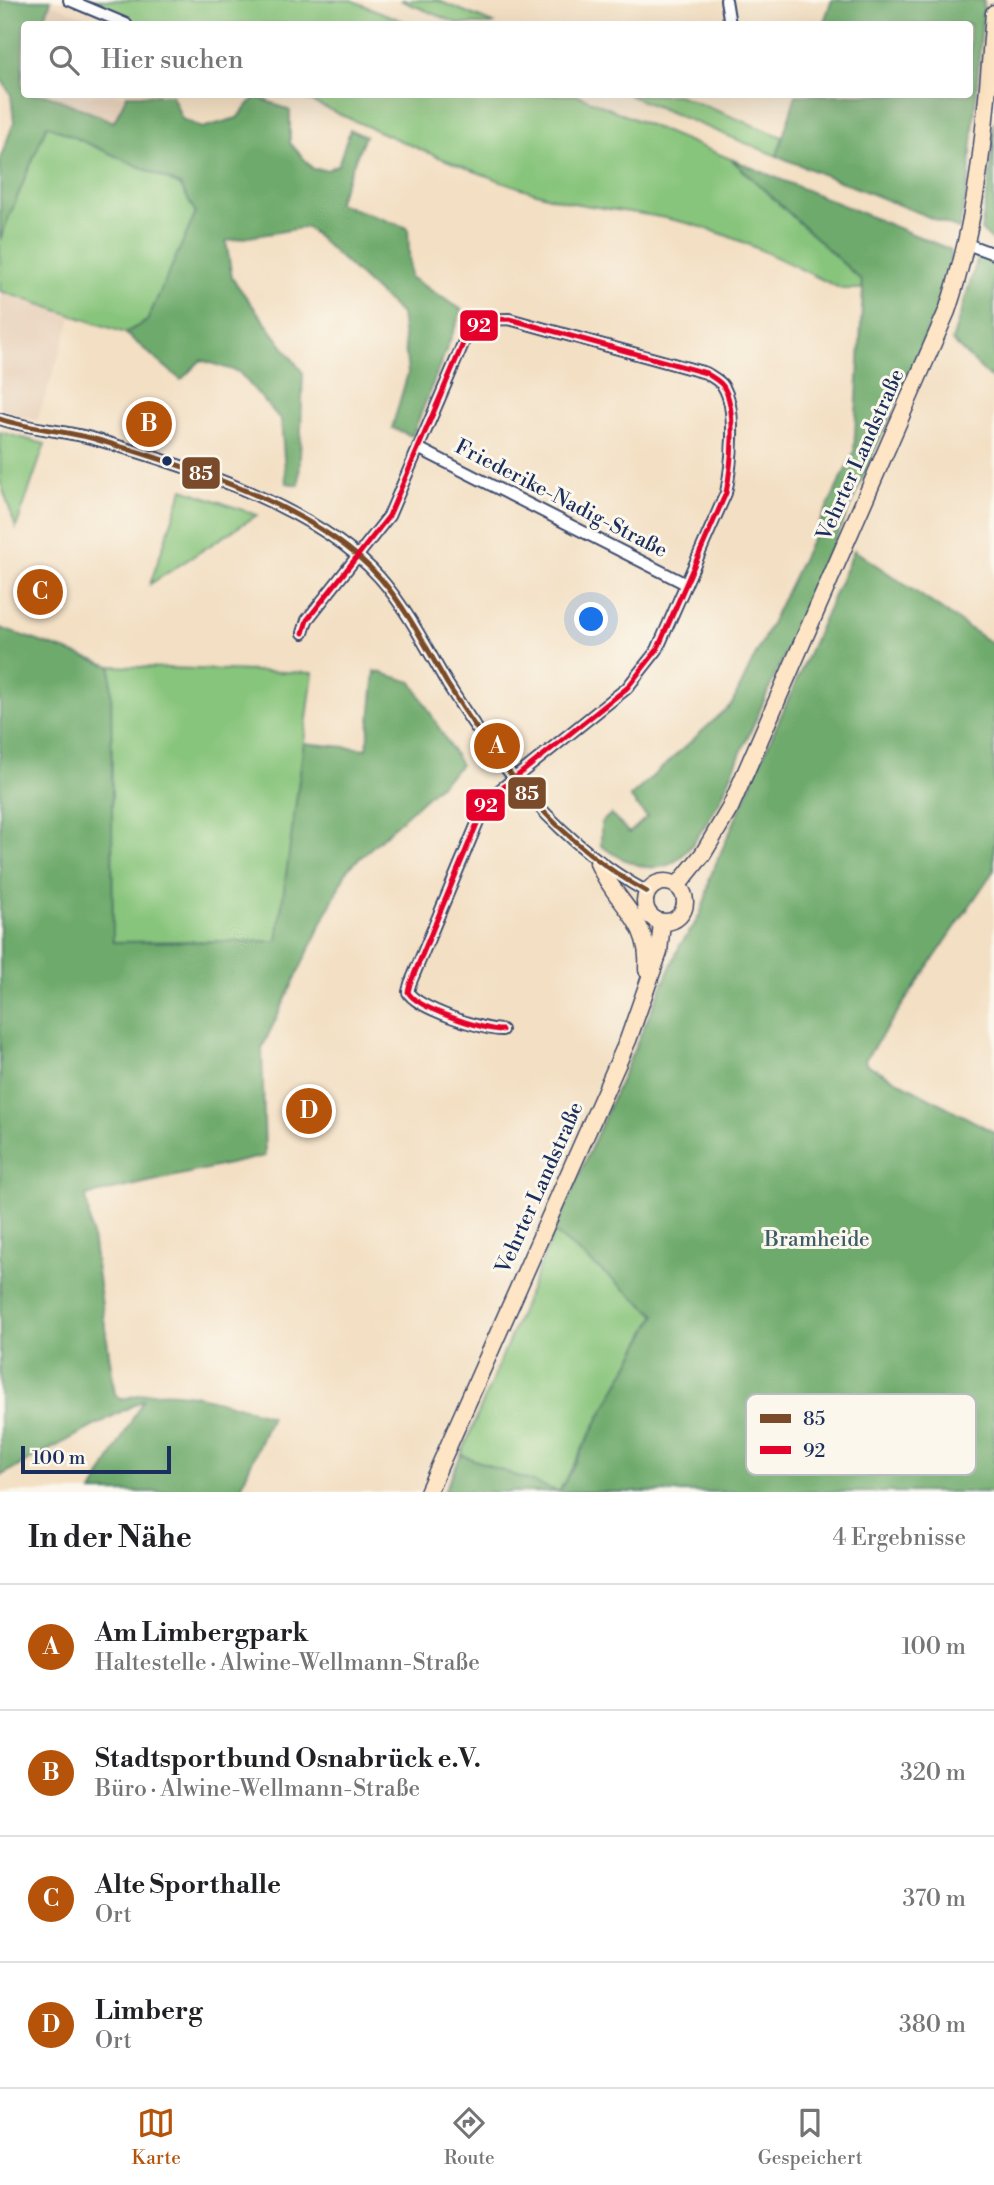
<!DOCTYPE html>
<html lang="de">
<head>
<meta charset="utf-8">
<style>
  body { margin:0; font-family:"Libre Bodoni",serif; background:#f6f6f6; color:#202124 }
  .scale { position:absolute; left:21px; bottom:18px; width:150px; box-sizing:border-box; padding-left:7px; border:4px solid #1b2f5e; border-top:0; font-size:19px; line-height:24px; white-space:nowrap; color:#1b2f5e; -webkit-text-stroke:5px #fbf7ec; paint-order:stroke }
  .you { position:absolute; left:592px; top:620px; width:24px; height:24px; margin:-18px; border:5px solid #fff; border-radius:50%; background:#1a73e8; box-shadow:0 0 0 10px #1a73e833 }
  .badge { display:grid; place-items:center; width:46px; height:46px; border-radius:50%; background:#b45309; color:#fff; font-size:23px; font-weight:700 }
  .pin { position:absolute; translate:-50% -50%; border:4px solid #fff; box-shadow:0 2px 7px #0006 }
  .list { margin:0; padding:0; list-style:none }
  h2 { display:flex; justify-content:space-between; align-items:center; height:91px; margin:0; padding:0 28px; font-size:30px }
  h2 small { font-size:23px; font-weight:400; color:#757577 }
  .list li { display:grid; grid-template-columns:46px 1fr auto; gap:21px; align-items:center; box-sizing:border-box; height:126px; padding:0 28px; border-top:2px solid #e0e0e0 }
  .list b { display:block; font-size:26px; white-space:nowrap }
  .list p { margin:0; font-size:23px; white-space:nowrap; color:#757577 }
  .list em { font-size:23px; font-style:normal; color:#757577 }
  .icon { flex:none; width:38px; height:38px; fill:none; stroke:currentColor; stroke-width:2; stroke-linecap:round; stroke-linejoin:round }
  .map { position:relative; flex:none; width:994px; height:1492px; overflow:hidden }
  .search { position:absolute; background:#fff; box-shadow:0 7px 28px #0002; left:21px; right:21px; top:21px; height:77px; display:flex; align-items:center; gap:18px; box-sizing:border-box; padding:0 24px; border-radius:7px; color:#757577; font-size:26px }
  .sheet { height:595px; background:#fff }
  nav { display:flex; justify-content:space-around; align-items:center; box-sizing:border-box; height:98px; border-top:2px solid #e0e0e0; background:#fff; font-size:19px; color:#757577 }
  nav a { display:grid; justify-items:center; gap:4px }
  nav .on { color:#b45309 }
  .map>svg:first-child { display:block }
</style>
</head>
<body>
<div class="map">
<svg width="994" height="1492" viewBox="0 0 994 1492">
  <rect width="100%" height="100%" fill="#fbf7ec"/>
  <filter id="ink" filterUnits="userSpaceOnUse"><feTurbulence type="fractalNoise" baseFrequency=".0143" numOctaves="2"/><feDisplacementMap in="SourceGraphic" scale="14" xChannelSelector="R" yChannelSelector="G"/><feConvolveMatrix kernelMatrix="1 2 1 2 8 2 1 2 1" color-interpolation-filters="sRGB"/></filter>
  <filter id="wash" filterUnits="userSpaceOnUse"><feTurbulence type="fractalNoise" baseFrequency=".00686" numOctaves="4" result="noise"/><feDisplacementMap in="SourceGraphic" scale="28" xChannelSelector="R" yChannelSelector="G"/><feGaussianBlur stdDeviation="1.57" result="paint"/><feColorMatrix in="noise" values="0 0 0 0 0 0 0 0 0 0 0 0 0 0 0 0 0 1.4 0 .05"/><feComposite in="paint" operator="in"/></filter>
  <g filter="url(#wash)">
    <rect width="100%" height="100%" fill="#f3dfc3"/>
    <g fill="#e7cfb8">
      <path d="M50,3L103,24H43Z"/>
      <path d="M48,95H127L115,123Z"/>
      <path d="M0,293L72,317L37,421L0,409Z"/>
    </g>
    <g fill="#88c57c" stroke="#527a6d" stroke-width="2">
      <path d="M83,0H351L410,24H140Z"/>
      <path d="M400,0H437L495,24H459Z"/>
      <path d="M296,95H577L731,159L861,280L863,289H842C788,264 733,232 674,220C630,210 586,209 543,195C458,169 377,130 296,95Z"/>
      <path d="M628,95H678L783,137L777,156Z"/>
      <path d="M46,124L180,185L196,213L147,322L125,333L0,291V239Z"/>
      <path d="M0,432L45,444L16,528L0,481Z"/>
      <path d="M183,489L257,515L150,584Z"/>
      <path d="M111,666L313,673L278,941L112,942Z"/>
      <path d="M554,1232L656,1314L559,1492L461,1455Z"/>
    </g>
    <g fill="#6eaa6c" stroke="#446c65" stroke-width="2">
      <path d="M0,0H51L43,24H24L22,83L24,94L48,95L114,122L127,95H172L182,119L202,128L237,118L256,96L290,111V143L313,169L327,170L338,165L350,130L365,136L337,203L408,228L410,277L462,310L412,436L392,428L408,373L401,314L307,227L226,241L232,278L303,373L299,485L286,483L281,420L239,372L201,360L181,380L125,333L147,321L196,213L180,185L47,125L0,239V159L14,122L11,95L0,77Z"/>
      <path d="M832,0H984L969,179L959,229L777,156L796,95L970,94V24H823Z"/>
      <path d="M994,121V242L981,230L989,183Z"/>
      <path d="M731,159L951,250L949,272L938,308L720,800C685,859 670,892 601,846V823L611,814L629,833L647,817L630,797L732,704L854,452L863,289L861,280Z"/>
      <path d="M978,257L994,261V381L952,341Z"/>
      <path d="M854,550L994,645V870L865,1060L866,1064L994,1132V1492H444L461,1455L559,1492L656,1315L554,1232L680,945C698,923 706,905 710,877Z"/>
      <path d="M0,628L111,666L113,942L277,941L304,743L367,749L375,671L412,682L461,765L347,870L262,1048L265,1156L86,1196L115,1394L121,1400C171,1381 221,1402 271,1416L239,1492H92L143,1400L0,1476Z"/>
    </g>
  </g>
  <g filter="url(#ink)">
    <g fill="none" stroke-linecap="round" stroke-linejoin="round">
      <defs>
        <g id="minor">
          <path d="M69,0L126,24"/>
          <path d="M726,0L730,24"/>
          <path d="M967,244L994,254"/>
          <path d="M0,419C32,430 66,430 98,440C187,466 318,507 380,578C407,609 427,649 448,685C500,768 560,844 647,892"/>
          <path d="M418,448L686,584"/>
          <path d="M303,633L307,620L389,516L465,339C478,323 488,319 509,319L706,373C712,377 720,381 723,386C738,408 731,468 726,493L657,650L627,688L491,797L484,807L410,984L408,992C416,1008 483,1030 502,1030"/>
        </g>
        <g id="secondary">
          <path d="M598,863C616,905 651,919 647,970"/>
          <circle cx="665" cy="902" r="20"/>
          <path d="M678,885L703,854L730,808L947,311C980,213 986,115 994,13"/>
          <path d="M428,1492L628,1040L659,952L662,922"/>
        </g>
      </defs>
      <use href="#minor" stroke="#3b496d" stroke-width="14"/>
      <use href="#secondary" stroke="#3b496d" stroke-width="19"/>
      <use href="#minor" stroke="#fff" stroke-width="10"/>
      <use href="#secondary" stroke="#fee5c5" stroke-width="16"/>
      <defs>
        <path id="bus-1" d="M0,419C32,430 66,430 98,440C187,466 318,507 380,578C407,609 427,649 448,685C500,768 560,844 647,892"/>
        <path id="bus-2" d="M303,633L307,620L389,516L465,339C478,323 488,319 509,319L706,373C712,377 720,381 723,386C738,408 731,468 726,493L657,650L627,688L491,797L484,807L410,984L408,992C416,1008 483,1030 502,1030"/>
      </defs>
      <use href="#bus-1" stroke="#fbf7ec" stroke-width="10"/>
      <use href="#bus-2" stroke="#fbf7ec" stroke-width="10"/>
      <use href="#bus-1" stroke="#7a4b2a" stroke-width="5"/>
      <use href="#bus-2" stroke="#e4002b" stroke-width="5"/>
    </g>
  </g>
  <circle fill="#1b2f5e" stroke="#fbf7ec" stroke-width="2.5" cx="167" cy="461" r="6"/>
  <g text-anchor="middle" dominant-baseline="central" stroke-width="6" stroke-linejoin="round" paint-order="stroke">
    <g font-size="21" fill="#1b2f5e" stroke="#fbf7ec">
      <text transform="translate(861 455) rotate(-66)">Vehrter Landstraße</text>
      <text transform="translate(561 499) rotate(27)">Friederike-Nadig-Straße</text>
      <text transform="translate(540 1188) rotate(-66)">Vehrter Landstraße</text>
    </g>
    <g font-size="21" fill="#3c5c67" stroke="#fbf7ec">
      <text x="817" y="1240">Bramheide</text>
    </g>
  </g>
  <rect x="746" y="1394" width="230" height="81" rx="10" fill="#fbf7ec" stroke="#b8bbc1" stroke-width="2"/>
  <rect x="760" y="1414" width="31" height="9" fill="#7a4b2a"/>
  <rect x="760" y="1446" width="31" height="8" fill="#e4002b"/>
  <g font-size="19" fill="#1b2f5e">
    <text x="803" y="1425">85</text>
    <text x="803" y="1457">92</text>
  </g>
  <g stroke="#fbf7ec" stroke-width="2.5">
    <rect x="459" y="309" width="40" height="33" rx="7" fill="#e4002b"/>
    <rect x="181" y="456" width="40" height="34" rx="7" fill="#7a4b2a"/>
    <rect x="507" y="776" width="40" height="34" rx="7" fill="#7a4b2a"/>
    <rect x="465" y="788" width="41" height="34" rx="7" fill="#e4002b"/>
  </g>
  <g font-size="19" text-anchor="middle" font-weight="bold" fill="#fff">
    <text x="479" y="332">92</text>
    <text x="201" y="480">85</text>
    <text x="527" y="800">85</text>
    <text x="486" y="812">92</text>
  </g>
</svg>
<div class="scale">100 m</div>
<div class="you"></div>
<div class="pin badge" style="left:497px;top:746px">A</div>
<div class="pin badge" style="left:149px;top:424px">B</div>
<div class="pin badge" style="left:40px;top:592px">C</div>
<div class="pin badge" style="left:309px;top:1111px">D</div>
<div class="search"><svg class="icon" aria-label="search" viewBox="0 0 24 24"><circle cx="10" cy="10" r="6"/><path d="M15 15l6 6"/></svg>Hier suchen</div>
</div>
<section class="sheet">
<h2>In der Nähe<small>4 Ergebnisse</small></h2>
<ul class="list">
<li><span class="badge">A</span><div><b>Am Limbergpark</b><p>Haltestelle · Alwine-Wellmann-Straße</p></div><em>100 m</em></li>
<li><span class="badge">B</span><div><b>Stadtsportbund Osnabrück e.V.</b><p>Büro · Alwine-Wellmann-Straße</p></div><em>320 m</em></li>
<li><span class="badge">C</span><div><b>Alte Sporthalle</b><p>Ort</p></div><em>370 m</em></li>
<li><span class="badge">D</span><div><b>Limberg</b><p>Ort</p></div><em>380 m</em></li>
</ul>
</section>
<nav>
<a class="on"><svg class="icon" aria-label="map" viewBox="0 0 24 24"><path d="M3 6l6-2 6 2 6-2v14l-6 2-6-2-6 2zM9 4v14M15 6v14"/></svg>Karte</a>
<a><svg class="icon" aria-label="directions" viewBox="0 0 24 24"><path d="M12 3l9 9-9 9-9-9zM9 14v-3h6M13 9l2 2-2 2"/></svg>Route</a>
<a><svg class="icon" aria-label="saved" viewBox="0 0 24 24"><path d="M7 4h10v16l-5-4-5 4z"/></svg>Gespeichert</a>
</nav>
</body>
</html>
